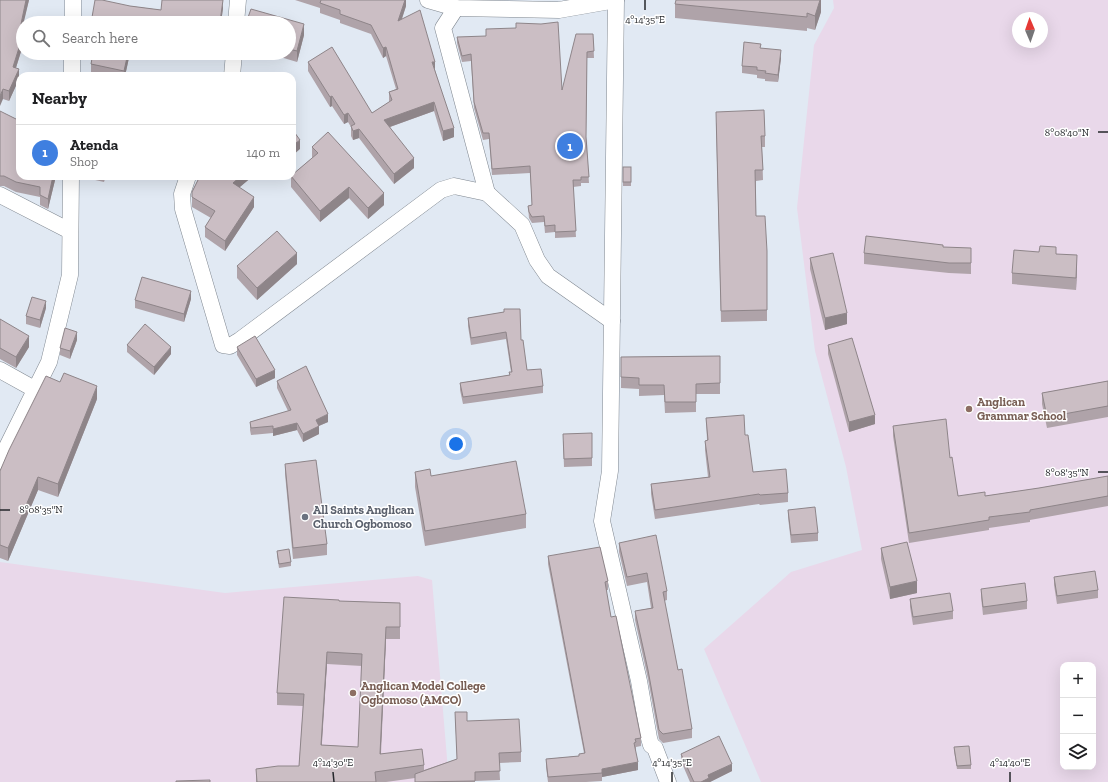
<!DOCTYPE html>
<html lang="en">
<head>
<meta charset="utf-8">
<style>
  body { margin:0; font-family:"Zilla Slab",serif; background:#f6f6f6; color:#202124 }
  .controls { position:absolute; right:12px; bottom:12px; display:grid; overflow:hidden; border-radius:8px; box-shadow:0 4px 16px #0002 }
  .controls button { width:36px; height:36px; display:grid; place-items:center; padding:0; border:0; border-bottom:1px solid #e0e0e0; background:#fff; color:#202124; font:20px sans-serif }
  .compass { position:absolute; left:1012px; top:12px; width:36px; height:36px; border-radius:50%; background:#fff; box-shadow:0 4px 16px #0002; rotate:358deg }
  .you { position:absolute; left:456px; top:444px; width:14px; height:14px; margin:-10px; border:3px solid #fff; border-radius:50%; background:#1a73e8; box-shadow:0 0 0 6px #1a73e833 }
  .badge { display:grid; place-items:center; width:26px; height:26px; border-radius:50%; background:#1a73e8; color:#fff; font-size:13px; font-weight:700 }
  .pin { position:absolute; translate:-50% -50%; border:2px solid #fff; box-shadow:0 1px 4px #0006 }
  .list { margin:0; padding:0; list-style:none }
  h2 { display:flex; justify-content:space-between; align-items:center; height:52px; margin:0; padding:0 16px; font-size:17px }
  h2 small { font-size:13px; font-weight:400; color:#757577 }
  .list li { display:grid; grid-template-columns:26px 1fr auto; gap:12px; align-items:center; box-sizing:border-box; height:56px; padding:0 16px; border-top:1px solid #e0e0e0 }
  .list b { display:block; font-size:15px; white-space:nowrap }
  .list p { margin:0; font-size:13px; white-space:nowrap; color:#757577 }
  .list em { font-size:13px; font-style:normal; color:#757577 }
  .icon { flex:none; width:22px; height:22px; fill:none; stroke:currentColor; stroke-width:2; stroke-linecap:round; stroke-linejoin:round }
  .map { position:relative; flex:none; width:1108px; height:782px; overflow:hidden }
  .search { position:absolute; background:#fff; box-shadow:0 4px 16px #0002; left:16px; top:16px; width:280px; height:44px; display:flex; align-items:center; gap:10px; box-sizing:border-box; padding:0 14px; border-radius:22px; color:#757577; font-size:15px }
  .panel { position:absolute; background:#fff; box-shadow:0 4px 16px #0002; left:16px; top:72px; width:280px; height:108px; border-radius:12px }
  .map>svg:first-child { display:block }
</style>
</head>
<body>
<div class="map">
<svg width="1108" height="782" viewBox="0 0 1108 782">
  <rect width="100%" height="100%" fill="#e1e9f3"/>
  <g fill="#e9d8ea" fill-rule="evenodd">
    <path d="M833,0H1108V782H761L704,649L791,572L862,550L846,467L815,351L797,208L814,45L834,8ZM1018,18H1042V42H1018ZM1063,665H1093V767H1063Z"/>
    <path d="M0,562L225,593L418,576L432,580L449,782H0Z"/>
  </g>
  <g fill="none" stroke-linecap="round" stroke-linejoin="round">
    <defs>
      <g id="minor">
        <path d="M428,0L456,8L559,10L616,0"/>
        <path d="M616,0L610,471L602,521L639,681L649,738L651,745L655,748L668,782"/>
        <path d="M456,8L443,28L487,193"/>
        <path d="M73,23V0"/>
        <path d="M236,23L238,0"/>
        <path d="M72,76V53"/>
        <path d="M232,76L234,53"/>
        <path d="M188,176L182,194L183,209L223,345L230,346L240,340L441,190L454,186L487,193L522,225L537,260L548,276L612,321"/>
        <path d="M0,195L70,231"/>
        <path d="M0,370L36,390"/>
        <path d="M0,461L49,362L70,275L71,176"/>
      </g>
    </defs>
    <use href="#minor" stroke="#808891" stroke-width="17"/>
    <use href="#minor" stroke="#fff" stroke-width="16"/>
  </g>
  <g fill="#afa3a9" fill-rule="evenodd">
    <path d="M0,0H29L23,23V45L16,68L19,79L9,101L3,99Z"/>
    <path d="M295,0H406V6L402,19L435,70L454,137L443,141L434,111L390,127L414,168L394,184L359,138L353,140L351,136V127L348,122L344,124L332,106L330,107L308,71V62L372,113L389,102V92L396,89L386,56L383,58L371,34L340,23V20L320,13V8Z"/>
    <path d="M821,0V12L815,30L807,28V31L675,18V4Z"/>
    <path d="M130,6L161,10L223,8L221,23H91Z"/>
    <path d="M289,23L304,35L297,62L267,53H289Z"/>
    <path d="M593,34L594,58H587L586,137L589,183H581V186L573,187L576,237L555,238V232L545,233L544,222L532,223L529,218L528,206L532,205L530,173L492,175L489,139L483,140L474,108L471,61L462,62L457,43V37L562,90Z"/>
    <path d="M761,48L781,58L778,82L765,81V79L757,78V75L742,73V66Z"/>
    <path d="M86,53H130L125,76H102L91,74V64L92,58H86Z"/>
    <path d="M194,53H207V54Z"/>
    <path d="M0,111L56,176L48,209L40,205V197L16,192L4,186H0Z"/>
    <path d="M716,123L765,136V147H762L763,180L756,181V216L767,251V321L721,322Z"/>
    <path d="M312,147L384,205L368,219L349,198L320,222L291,187V176L312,158Z"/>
    <path d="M631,167V186H623V182Z"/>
    <path d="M82,176H106L104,182L82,177Z"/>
    <path d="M200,176H253L239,187L254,207L225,251L205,237V227L211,218L192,207V192Z"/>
    <path d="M943,247L971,258V274L949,273L864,264V253Z"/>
    <path d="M1056,254L1077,266L1076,290L1012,284V273Z"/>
    <path d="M810,258L847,324L825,330L810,269Z"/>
    <path d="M297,264L257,300L237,278V266Z"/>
    <path d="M191,299L184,322L135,308V300Z"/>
    <path d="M46,308L40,328L26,324V316Z"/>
    <path d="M504,312L521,340L527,370L543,386V393L463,404L460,390V383L509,375L511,372L506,339L471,345L468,326V318Z"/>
    <path d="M0,319L29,347L16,368L0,359Z"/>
    <path d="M77,340L70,359L60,355V348Z"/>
    <path d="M127,345L171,354L154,375L127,352Z"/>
    <path d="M828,345L875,424L849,432L828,354Z"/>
    <path d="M237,347L275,378L256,387L237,355Z"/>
    <path d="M720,356V394H696V412L665,413L664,395L639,396V389L621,388V357Z"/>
    <path d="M277,381L328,422L319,426V434L303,442L297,430L273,436V433L251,435L250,430V422L288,411L277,388Z"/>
    <path d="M1108,381V417L1047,428L1042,404V393Z"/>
    <path d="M97,399L58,497L38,490L8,561L0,558V471Z"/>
    <path d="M706,418L745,435L753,472L788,493V502L760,505L759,504L655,519L651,494V484L708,477L705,450V441L707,440Z"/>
    <path d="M893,426L950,458L958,496H985L1039,488L1108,476V506L1030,520V522L989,528V530L909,543L893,436Z"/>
    <path d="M563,441L592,458V466L564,467Z"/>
    <path d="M285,464L327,544V555L293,559L285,474Z"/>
    <path d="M415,472L431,476L526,514V528L425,546L415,487Z"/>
    <path d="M788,510L818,533V541L791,543L788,517Z"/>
    <path d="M619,543L667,591V600L664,601L678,670L692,729V738L663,743L659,739L648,679L635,620V611L651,608L647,582L627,586L619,552Z"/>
    <path d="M881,548L917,593L890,599L881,559Z"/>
    <path d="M277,551L291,562V566L279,568L277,555Z"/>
    <path d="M548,556L608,581V590H606L611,617L641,738V746L636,747V751H635L638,770L602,777V781L586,782H548L546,767V759L579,756L584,753L548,564Z"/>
    <path d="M1054,577L1098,590V598L1057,604L1054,585Z"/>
    <path d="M981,589L1027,601V609L983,615L981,597Z"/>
    <path d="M910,599L953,611V619L913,625L910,607Z"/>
    <path d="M339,601L400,603V639H386L381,754L424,765V770L457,759L455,712L467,721L521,752V762L499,763L500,780L475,781V782H415V778L386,782H256V769L299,766L303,706L277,705V693ZM327,664L362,666L358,747L321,745Z"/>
    <path d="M954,747L971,765V769H957L954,751Z"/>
    <path d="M681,754L732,771L710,782H690L681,761Z"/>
  </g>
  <g fill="#8e8589">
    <path d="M26,0H29L21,34V24Z"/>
    <path d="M223,0V8L221,23H220Z"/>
    <path d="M405,0H406V6L398,30V21Z"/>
    <path d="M820,0H821V12L815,30V16Z"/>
    <path d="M304,24V35L297,62V51Z"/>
    <path d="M23,35V45L13,77V67Z"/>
    <path d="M386,47V56L383,58V48Z"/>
    <path d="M781,50V58L778,82V75Z"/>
    <path d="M128,53H130L125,76H124V71Z"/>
    <path d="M432,62H435V71Z"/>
    <path d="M19,69V79L9,101V91Z"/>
    <path d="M3,89V99L0,106V96Z"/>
    <path d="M332,96V106L330,107V97Z"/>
    <path d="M434,102V111L384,129V120Z"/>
    <path d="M348,113V122L344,124V115Z"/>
    <path d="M454,128V137L443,141V131Z"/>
    <path d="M359,129V138L353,140V131Z"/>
    <path d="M300,140V149L292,156V146Z"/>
    <path d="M414,158V168L394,184V174Z"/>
    <path d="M53,176H56L48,209V199Z"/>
    <path d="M241,176H253L233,193V183Z"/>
    <path d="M349,187V198L320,222V211Z"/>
    <path d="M384,193V205L368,219V208Z"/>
    <path d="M254,197V207L225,251V241Z"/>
    <path d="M297,253V264L257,300V288Z"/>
    <path d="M1077,255V266L1076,290V278Z"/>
    <path d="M191,291V299L184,322V314Z"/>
    <path d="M46,301V308L40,328V320Z"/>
    <path d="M847,313V324L825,330V318Z"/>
    <path d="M77,332V340L70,359V351Z"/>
    <path d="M29,336V347L16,368V357Z"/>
    <path d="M171,347V354L154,375V367Z"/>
    <path d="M275,370V378L256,387V379Z"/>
    <path d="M97,386V399L58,497V484Z"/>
    <path d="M328,414V422L316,427V420Z"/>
    <path d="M875,415V424L849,432V422Z"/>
    <path d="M297,423V430L273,436V429Z"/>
    <path d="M319,426V434L303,442V434Z"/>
    <path d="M38,477V490L8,561V548Z"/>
    <path d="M917,581V593L890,599V587Z"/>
    <path d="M386,627V639L380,766V754Z"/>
    <path d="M327,652V664L321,757V745Z"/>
    <path d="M638,762V770L602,777V769Z"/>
    <path d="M732,764V771L710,782H701L708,775Z"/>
  </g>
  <g fill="#cbbec4" stroke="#8e8589" fill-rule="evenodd">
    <path d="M0,0H26L21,24H23V35L13,67L19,69L9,91L3,89L0,96Z"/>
    <path d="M95,0H102L130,6L161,10L162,0H223L220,22L209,21V23H91Z"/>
    <path d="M321,0H405L398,21L420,10L435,62H432L454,128L443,131L434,102L384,120L414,158L394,174L359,129L353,131L351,126L355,124L348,113L344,115L332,96L330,97L308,62L332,47L372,113L392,100L389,92L398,89L386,47L383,48L371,25L340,14V10L320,3Z"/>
    <path d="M676,0H820L815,16L807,13V17L675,4Z"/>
    <path d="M251,9L304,24L297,51L289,49V23H246Z"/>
    <path d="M558,22L562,90L576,34H593L594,51L587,52L586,137L589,177H581V180H573L576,231L555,232V225L545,226L544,216L532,217L529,212L528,206L532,205L530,166L492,169L489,133H483L474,102L471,54L462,56L457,37L486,36V29L516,28V23L541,24Z"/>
    <path d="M744,42L761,44L760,48L781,50L778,75L765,73L766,71L757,70V67L742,66Z"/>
    <path d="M93,53H128L124,71L91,64Z"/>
    <path d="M764,110L765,136H761L763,170H755L756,216H765L767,251V310L721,311L716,112Z"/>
    <path d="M0,111L20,121V176H53L48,199L40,195V187L16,182L4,176H0Z"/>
    <path d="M292,129L300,140L292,146Z"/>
    <path d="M328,132L384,193L368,208L349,187L320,211L291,176H292V175L318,153L312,147Z"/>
    <rect x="623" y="167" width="8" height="15"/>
    <path d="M200,176H241L233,183L254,197L225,241L205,227L215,211L192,197V192Z"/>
    <path d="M277,231L297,253L257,288L237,266Z"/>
    <path d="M866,236L943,245V247L971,248V263H949L864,253Z"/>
    <path d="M1040,246L1056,247V254L1077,255L1076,278L1012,273L1014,250L1039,252Z"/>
    <path d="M833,253L847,313L825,318L810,258Z"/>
    <path d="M142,277L191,291L184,314L135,300Z"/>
    <path d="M32,297L46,301L40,320L26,316Z"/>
    <path d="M504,309H520L521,340H523L527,370L541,369L543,386L463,397L460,383L510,375L509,372H512L506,332L471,338L468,318L504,312Z"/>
    <path d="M0,319L29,336L16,357L0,348Z"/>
    <path d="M145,324L171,347L154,367L127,345Z"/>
    <path d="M65,328L77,332L70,351L60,348Z"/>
    <path d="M255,336L275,370L256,379L237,347Z"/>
    <path d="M852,338L875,415L849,422L828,345Z"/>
    <path d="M720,356V383L696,384V402H665L664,385H639V378L621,377V357Z"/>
    <path d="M306,366L328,414L316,420L319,426L303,434L297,423L273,429V426L251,428L250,422L291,410L277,381Z"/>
    <path d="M64,373L97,386L58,484L38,477L8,548L0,545V471L9,450L46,376L60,382Z"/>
    <path d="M1108,381V406L1047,417L1042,393Z"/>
    <path d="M744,415L745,435H748L753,472L786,469L788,493L760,495L759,494L655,510L651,484L710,477L705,441L708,440L706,418Z"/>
    <path d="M946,419L950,458L952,457L958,496L985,492V496L1039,488L1108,476V496L1030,510V512L989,517V520L909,533L893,426Z"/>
    <path d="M592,433V458L564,459L563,434Z"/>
    <path d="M316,460L327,544L293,548L285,464Z"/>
    <path d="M516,461L526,514L425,531L415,472L430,469L431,476Z"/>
    <path d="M815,507L818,533L791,535L788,510Z"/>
    <path d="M656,535L667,591L663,592L678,670L682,669L692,729L663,734L659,730L648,670L635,611L653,608L647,573L627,577L619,543Z"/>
    <path d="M907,542L917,581L890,587L881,548Z"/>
    <path d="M600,547L608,581L605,582L611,617L616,616L641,738L635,739L636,742L634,743L638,762L602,769V773L548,777L546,759L579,756V754L585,753L548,556Z"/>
    <path d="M289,549L291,562L279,564L277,551Z"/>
    <path d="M1095,571L1098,590L1057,596L1054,577Z"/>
    <path d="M1025,583L1027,601L983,607L981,589Z"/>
    <path d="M950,593L953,611L913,617L910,599Z"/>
    <path d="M284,597L339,600V601L400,603V627H386L380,754L422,749L424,765L375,772L376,782H257L256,769L278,766H299L304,694L277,693ZM327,652L362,654L358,747L321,745Z"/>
    <path d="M455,712H467V721L519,719L521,752L499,753L500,771L475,772V781L415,782V774L457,759Z"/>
    <path d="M719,736L732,764L708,775L709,778L701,782H694L681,754Z"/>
    <path d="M969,746L971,765L957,766L954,747Z"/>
    <path d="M210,780V782H176V781Z"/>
  </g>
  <path fill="none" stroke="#24272b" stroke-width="1.5" d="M645,0V10M1098,132H1108M1098,472H1108M0,510H10M333,772L334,782M672,772V782M1010,772V782"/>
  <g fill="#8d6e63" stroke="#fff" stroke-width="1.5">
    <circle cx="969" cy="409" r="4"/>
    <circle cx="353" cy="693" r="4"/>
  </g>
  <circle fill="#6b7280" stroke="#fff" stroke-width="1.5" cx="305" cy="517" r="4"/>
  <g text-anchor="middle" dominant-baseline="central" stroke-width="3" stroke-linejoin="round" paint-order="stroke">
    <g font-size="12" font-weight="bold" fill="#785e54" stroke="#fff" text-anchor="start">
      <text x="977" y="402">Anglican<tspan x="977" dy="14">Grammar School</tspan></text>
      <text x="361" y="686">Anglican Model College<tspan x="361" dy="14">Ogbomoso (AMCO)</tspan></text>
    </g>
    <g font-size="12" font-weight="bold" fill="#5b616d" stroke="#fff" text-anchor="start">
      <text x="313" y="510">All Saints Anglican<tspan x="313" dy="14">Church Ogbomoso</tspan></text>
    </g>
  </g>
  <g font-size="10" text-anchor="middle" fill="#24272b" stroke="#fff" stroke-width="3" stroke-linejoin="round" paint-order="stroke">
    <text x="645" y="23">4°14'35"E</text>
    <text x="1067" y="136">8°08'40"N</text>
    <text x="1067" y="476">8°08'35"N</text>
    <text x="41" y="513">8°08'35"N</text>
    <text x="333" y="766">4°14'30"E</text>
    <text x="672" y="766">4°14'35"E</text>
    <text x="1010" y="766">4°14'40"E</text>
  </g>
</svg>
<div class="controls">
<button>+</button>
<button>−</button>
<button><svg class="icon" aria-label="layers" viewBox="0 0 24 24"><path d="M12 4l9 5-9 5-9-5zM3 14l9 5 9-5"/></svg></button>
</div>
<svg class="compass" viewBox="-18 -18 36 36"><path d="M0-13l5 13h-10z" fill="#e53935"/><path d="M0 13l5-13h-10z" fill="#757577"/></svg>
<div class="you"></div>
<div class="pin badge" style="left:570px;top:146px;background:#3f7fe0">1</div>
<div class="search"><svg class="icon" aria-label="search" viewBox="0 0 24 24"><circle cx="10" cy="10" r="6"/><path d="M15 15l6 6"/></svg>Search here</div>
<section class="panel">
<h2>Nearby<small></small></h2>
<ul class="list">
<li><span class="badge" style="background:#3f7fe0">1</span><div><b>Atenda</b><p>Shop</p></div><em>140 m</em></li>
</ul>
</section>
</div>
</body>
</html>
